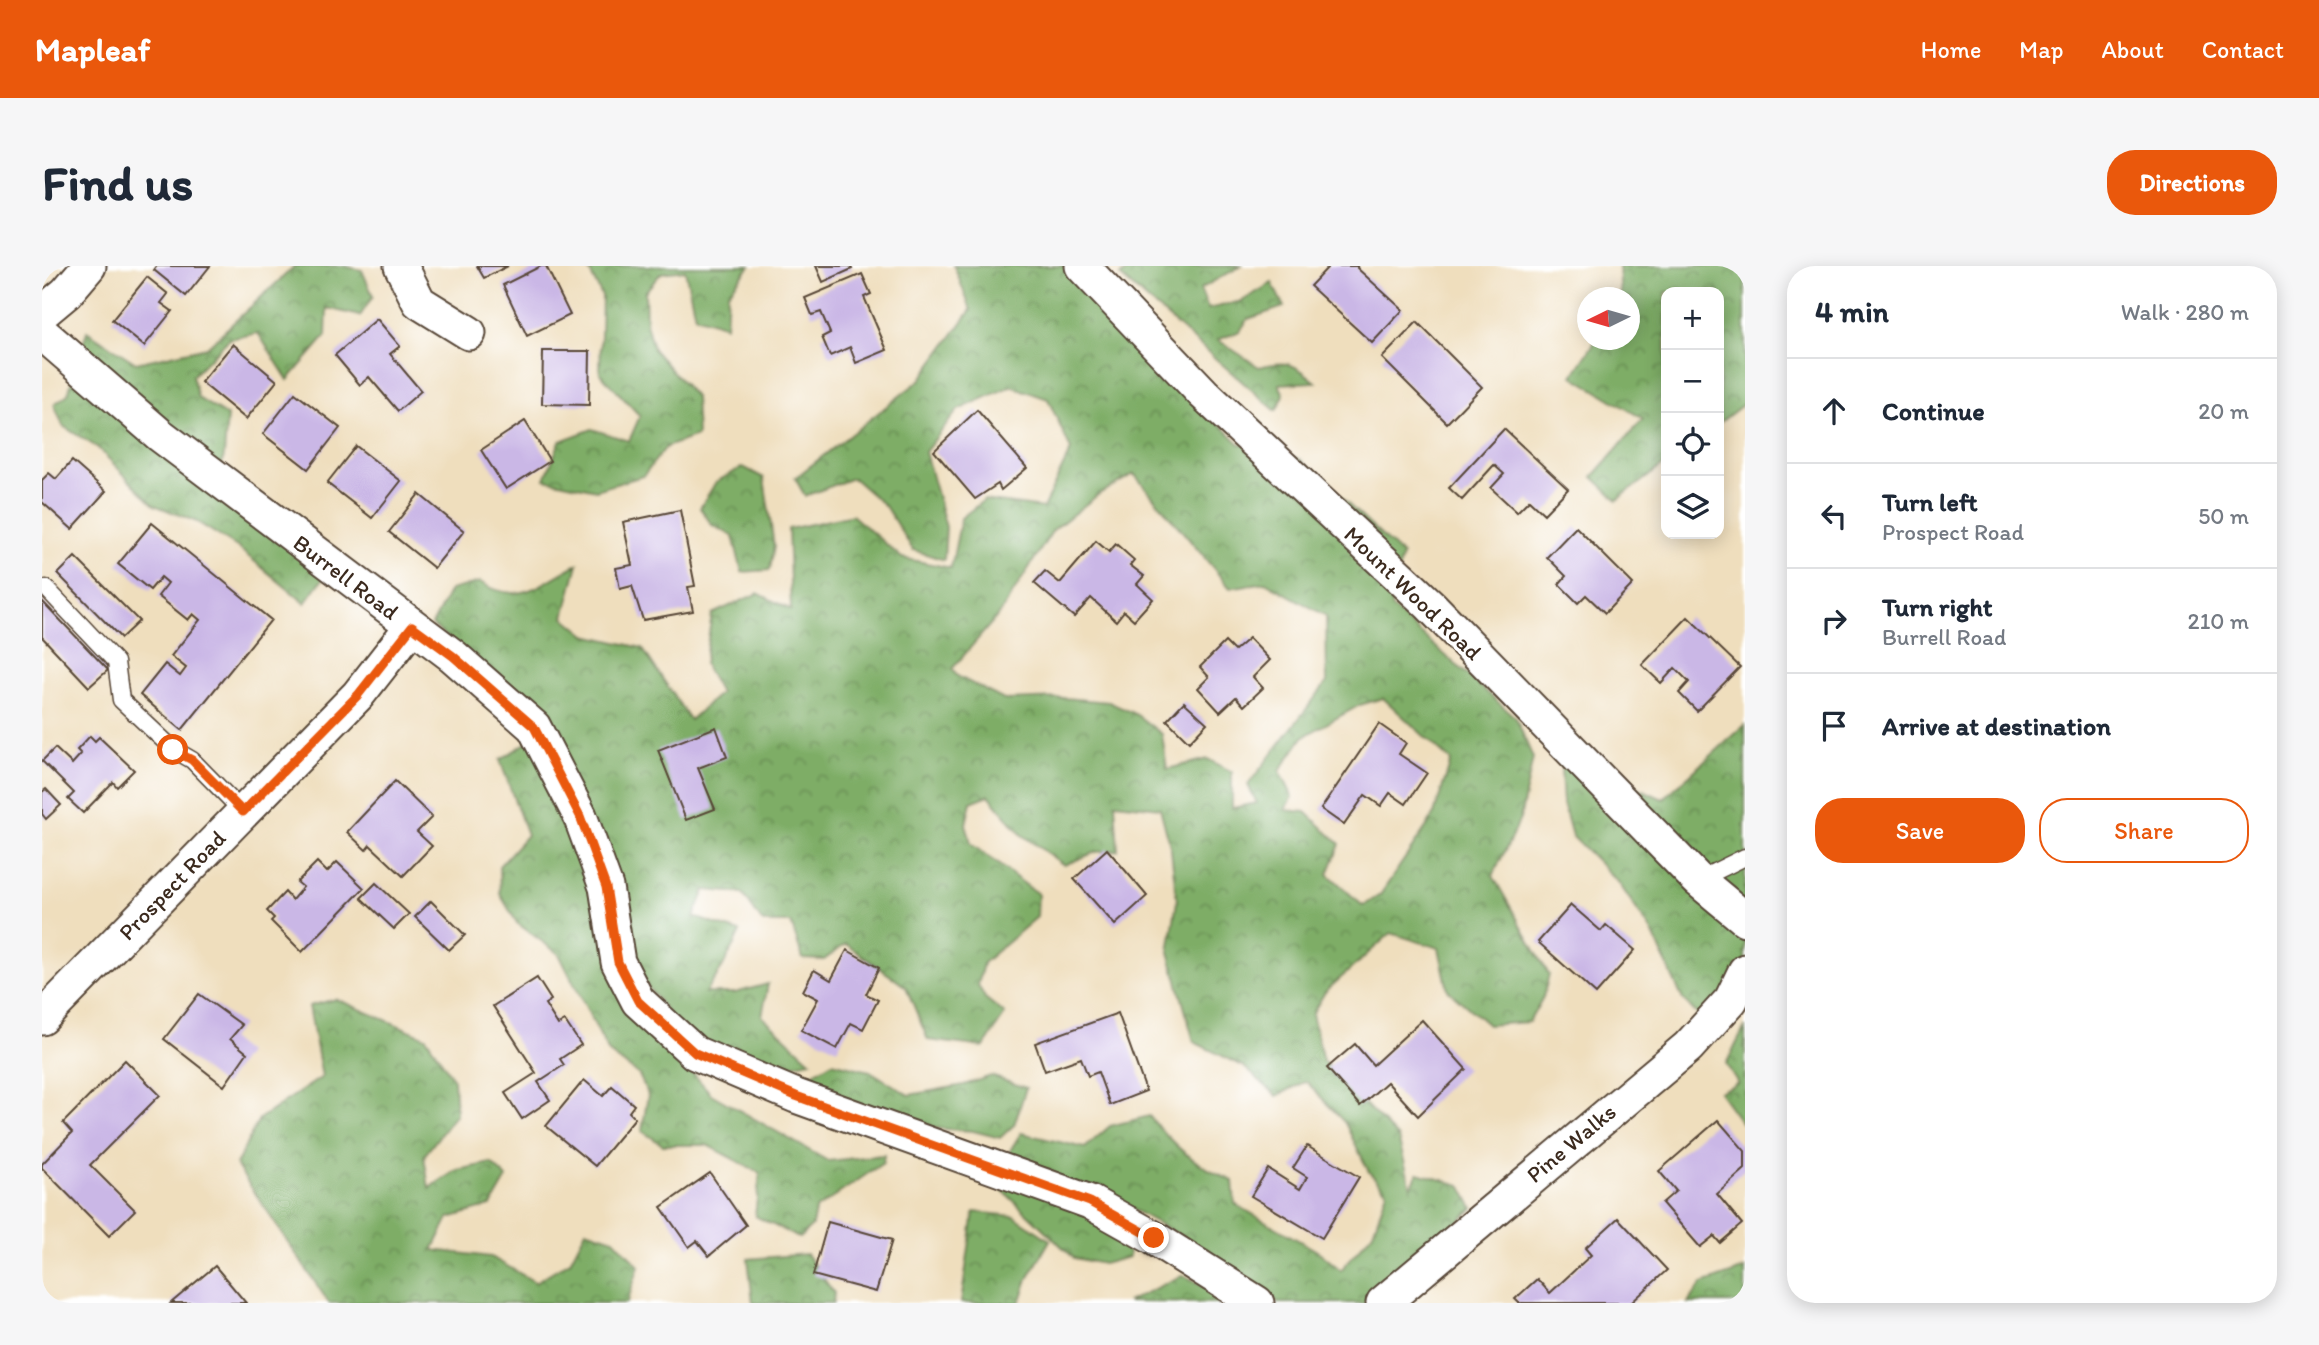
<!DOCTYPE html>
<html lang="en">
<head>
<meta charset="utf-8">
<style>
  body { margin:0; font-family:Itim,sans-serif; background:#f6f6f7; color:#1f2937 }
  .controls { position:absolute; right:21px; top:21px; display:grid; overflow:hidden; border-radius:14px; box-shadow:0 4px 18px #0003 }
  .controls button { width:63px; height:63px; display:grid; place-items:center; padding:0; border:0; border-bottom:2px solid #e0e1e3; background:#fff; color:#1f2937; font:35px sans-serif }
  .compass { position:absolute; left:1535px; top:21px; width:63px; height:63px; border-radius:50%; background:#fff; box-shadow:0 4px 18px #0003; rotate:265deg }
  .stop { position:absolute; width:21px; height:21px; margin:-16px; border:5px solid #ea580c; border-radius:50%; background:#fff }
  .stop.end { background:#ea580c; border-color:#fff; box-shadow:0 2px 7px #0008 }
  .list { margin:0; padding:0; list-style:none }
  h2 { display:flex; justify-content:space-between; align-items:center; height:91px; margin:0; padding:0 28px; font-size:30px }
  h2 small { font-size:23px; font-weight:400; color:#747a83 }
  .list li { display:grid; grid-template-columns:46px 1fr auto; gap:21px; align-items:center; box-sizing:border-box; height:105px; padding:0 28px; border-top:2px solid #e0e1e3 }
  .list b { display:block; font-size:26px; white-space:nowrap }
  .list p { margin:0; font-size:23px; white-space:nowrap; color:#747a83 }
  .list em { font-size:23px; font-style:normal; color:#747a83 }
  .actions { display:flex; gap:14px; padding:21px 28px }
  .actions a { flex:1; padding:16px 0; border:2px solid #ea580c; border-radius:28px; text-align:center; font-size:24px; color:#ea580c }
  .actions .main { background:#ea580c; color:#fff }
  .icon { flex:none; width:38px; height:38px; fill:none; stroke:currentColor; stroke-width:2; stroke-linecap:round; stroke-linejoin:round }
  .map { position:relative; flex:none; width:1703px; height:1037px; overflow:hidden; border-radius:28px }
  header { display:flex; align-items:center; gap:42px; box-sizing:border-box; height:98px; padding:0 35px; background:#ea580c; color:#fff }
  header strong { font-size:33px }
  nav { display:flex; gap:38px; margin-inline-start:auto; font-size:24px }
  .intro { display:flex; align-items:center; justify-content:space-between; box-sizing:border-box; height:168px; padding:0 42px }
  h1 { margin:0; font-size:49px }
  .button { padding:18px 32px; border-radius:28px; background:#ea580c; color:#fff; font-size:24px; font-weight:700 }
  main { display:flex; gap:42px; padding:0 42px }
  aside { flex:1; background:#fff; border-radius:28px; box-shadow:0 4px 18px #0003 }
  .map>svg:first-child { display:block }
</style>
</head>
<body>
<header>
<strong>Mapleaf</strong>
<nav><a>Home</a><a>Map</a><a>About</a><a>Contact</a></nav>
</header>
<div class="intro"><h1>Find us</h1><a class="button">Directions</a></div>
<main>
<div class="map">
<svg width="1703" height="1037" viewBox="0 0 1703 1037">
  <defs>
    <pattern id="forest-crowns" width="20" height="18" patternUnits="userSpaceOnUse" patternTransform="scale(1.75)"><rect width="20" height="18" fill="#7ead66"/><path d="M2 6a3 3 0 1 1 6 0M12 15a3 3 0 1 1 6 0" fill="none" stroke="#688d53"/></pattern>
  </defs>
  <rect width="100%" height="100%" fill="#fff"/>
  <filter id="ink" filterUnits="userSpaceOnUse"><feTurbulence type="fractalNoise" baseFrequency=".0143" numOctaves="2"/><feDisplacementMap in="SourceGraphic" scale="14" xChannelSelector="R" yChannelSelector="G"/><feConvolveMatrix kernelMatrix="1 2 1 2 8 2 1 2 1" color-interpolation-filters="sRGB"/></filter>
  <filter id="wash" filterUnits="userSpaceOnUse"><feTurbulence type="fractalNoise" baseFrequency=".00686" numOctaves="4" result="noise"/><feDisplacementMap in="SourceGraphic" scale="28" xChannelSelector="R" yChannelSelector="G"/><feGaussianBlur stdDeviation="1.57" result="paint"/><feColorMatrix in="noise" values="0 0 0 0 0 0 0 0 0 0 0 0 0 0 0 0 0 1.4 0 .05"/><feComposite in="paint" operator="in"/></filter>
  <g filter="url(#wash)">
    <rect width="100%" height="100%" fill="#efdebd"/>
    <g fill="url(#forest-crowns)" stroke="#5c6c42" stroke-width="2" fill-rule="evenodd">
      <path d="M253,0H301L320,4L331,30L318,50L285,42L284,70L246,114L216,67L187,73L150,110L156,132L185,150L182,190L174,223L283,310L263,337L195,281L155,256L112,239L56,182L21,160L12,138L26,128L45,65L94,97L165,81Z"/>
      <path d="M545,0H708L686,27L684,60L653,50L643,4L619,7L603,26L604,57L611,83L653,131L655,170L624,181L601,210L554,224L503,213L518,175L550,163L587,175L598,150L558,107L560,30Z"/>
      <path d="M912,0H1023L1037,18L1198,178L1258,193L1360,289L1349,341L1474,452L1491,492L1478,553L1451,610L1507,709L1501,731L1487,756L1446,759L1406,724L1397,682L1349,667L1283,726L1270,748L1281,795L1356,872L1369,921L1376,907L1419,919L1431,942L1385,987L1321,1037H1237L1156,979L1090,943L1085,972L1087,991L1061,998L1032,992L957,921L969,883L979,867L1043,882L1068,860L1107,850C1134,882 1151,898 1191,915L1193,938L1277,986L1299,1004L1331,966L1345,925L1327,906L1303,857L1264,815L1235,830L1201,800L1152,776L1127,686L1135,635L1129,584L1118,542L1073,537L1076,584L1054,586L1022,599L980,569L947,529L929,536L924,558L929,578L996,628L995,651L941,697L936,719L943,732L963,748L942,781L886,774L864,721L804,678L782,694L761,693L749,657H721L700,627L663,624L652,651L698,666L681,701L663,727H693L726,718L720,750L769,795L726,804L640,766L588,697L526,504L506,451L390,359L408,324L438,316C479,341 497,318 536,298L522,351L544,369L600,382L648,454L678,427L662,398L670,348L716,327L749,344L746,263L810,249L860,292L909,302L919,252L942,234L1001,242L1029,184L1006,133L969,120L916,144L883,186L904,261L902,294L871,284L843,240L811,212L763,230L753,212L878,114L929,44ZM1092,208L1188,322L1223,316L1284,350L1285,416L1206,519L1215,537L1190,542V506L1166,493L1125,503L1120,468L1095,449L1067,436L1022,432L962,434L915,410L910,403L959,346L1011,264L1057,228ZM1341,432L1409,495L1391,551L1338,629L1321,640L1286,608L1298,578L1264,546L1243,544L1251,531L1238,505L1261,471L1318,439Z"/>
      <path d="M1092,0H1199L1158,23L1166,43L1200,35L1230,17L1242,41L1206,53L1198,65L1176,74L1217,101C1246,93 1252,98 1274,116L1237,118L1242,129L1234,145L1078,10Z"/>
      <path d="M1577,0H1703V137L1677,157V26H1624V197L1575,234L1551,211L1601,153L1531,110L1554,74H1588V32L1579,31Z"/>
      <path d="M701,201L722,212L732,280L728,304L700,306L691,270L670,259L658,242L674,216Z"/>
      <path d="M1703,459V742L1679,772L1641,734L1610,666L1576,616L1530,570L1521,538L1519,504L1541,482L1581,515L1621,533Z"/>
      <path d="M490,473L628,781L669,828L786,895L842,889L841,897L773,944L770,960L757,972L713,950L718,907L665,879H621L600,865L606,829L597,809L567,787L517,688L475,657L458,628L457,600L485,569L458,494Z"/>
      <path d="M294,733L384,771L412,814L414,848L382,890L387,922L415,904L449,897L465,912L449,940L407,952L391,984L449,991L493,1016L528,995L544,964L572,973L597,1000L585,1037H287L194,899L217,853L280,811L267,740Z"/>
      <path d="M1703,761V859H1701L1677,826L1696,817L1684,798Z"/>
      <path d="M790,796L828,805L867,829L922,819L949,810L984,822L972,859L958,872L931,865L877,861L771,822L765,811Z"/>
      <path d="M932,946L972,950L1008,974L986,1013L978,1037H919Z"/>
      <path d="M764,988L792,1027L791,1037H711L706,993Z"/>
      <path d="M1703,1003V1037H1646L1660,1018Z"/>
      <path d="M1141,1009L1194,1037L1085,1036Z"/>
    </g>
    <g id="blocks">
      <g fill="#cab7e6">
        <path d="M115,0H168L144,30L112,4Z"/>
        <path d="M435,0H466L442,12Z"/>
        <path d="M499,0H504L528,49L485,70L461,19Z"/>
        <path d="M774,0H808L810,3L781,16Z"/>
        <path d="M1287,0H1316L1315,2L1361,44L1330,77L1268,20Z"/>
        <path d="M820,8L829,28L822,31L845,84L814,97L808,81L788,90L780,71L788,67L779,46L770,49L763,32Z"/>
        <path d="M105,11L126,28L119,37L130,45L102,80L70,54Z"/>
        <path d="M335,53L358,80L348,88L379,125L356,145L327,111L318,119L293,89Z"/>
        <path d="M1375,56L1440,121L1405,157L1340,92Z"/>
        <path d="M191,78L235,115L204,153L159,116Z"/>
        <path d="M501,85H548L547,139L500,138Z"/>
        <path d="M253,127L298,162L266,203L221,168Z"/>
        <path d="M935,144L985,202L959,224L956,218L933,233L892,185Z"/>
        <path d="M483,155L508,195L464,223L439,184Z"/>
        <path d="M1462,163L1526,223L1502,248L1487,234L1475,246L1449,222L1462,208L1452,199L1420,234L1407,222Z"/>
        <path d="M314,180L359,215L330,252L285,217Z"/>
        <path d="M30,195L64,225L30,263L0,236V214L7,207L14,213Z"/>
        <path d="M377,228L422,265L392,302L347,266Z"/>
        <path d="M638,244L653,320L646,321L651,345L601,354L590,320L578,323L574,302L590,299L581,256Z"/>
        <path d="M110,257L229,354L140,464L98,429L123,398L138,410L144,402L129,390L158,354L151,348L146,354L116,330L126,317L119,311L108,324L76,298Z"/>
        <path d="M1534,261L1591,318L1563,347L1544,329L1536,337L1517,318L1524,310L1505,291Z"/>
        <path d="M1054,275L1067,286L1074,278L1092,294L1088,299L1102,310L1095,318L1111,333L1092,354L1082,345L1074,355L1049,332L1032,351L992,317L1003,305L1018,317Z"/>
        <path d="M33,291L97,355L79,372L16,308Z"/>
        <path d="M0,335L66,404L47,421L0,371Z"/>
        <path d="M1646,351L1698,401L1655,445L1637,427L1647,416L1633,402L1619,417L1600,399Z"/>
        <path d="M1207,372L1228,394L1211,411L1221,422L1202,440L1194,431L1178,446L1156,422L1167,411L1158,401L1183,376L1192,385Z"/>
        <path d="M1142,436L1165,457L1147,476L1125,454Z"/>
        <path d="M1337,458L1364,477L1357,488L1385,507L1364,538L1348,527L1339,540L1323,529L1302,559L1279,543Z"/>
        <path d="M674,461L685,491L656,502L673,543L644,554L616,484Z"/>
        <path d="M48,470L53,475L57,471L92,504L75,521L71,516L41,547L26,533L32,527L0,495L13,482L30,498L39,488L35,484Z"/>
        <path d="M353,515L390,551L375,566L390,580L361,610L328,579L324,584L305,566Z"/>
        <path d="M4,523L19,539L4,553L0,548V526Z"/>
        <path d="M1065,583L1105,630L1073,659L1032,613Z"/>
        <path d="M275,596L285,606L295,596L322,622L260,686L229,655L232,652L225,645L243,626L250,634L261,621L255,616Z"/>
        <path d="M334,617L367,648L352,663L319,632Z"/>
        <path d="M389,635L423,669L407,684L373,651Z"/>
        <path d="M1529,639L1559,665L1564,659L1593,684L1554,728L1496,676Z"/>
        <path d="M805,684L837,702L824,728L836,734L821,763L809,757L795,783L759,764L776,733L761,725L772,704L789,714Z"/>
        <path d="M495,712L509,734L503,738L516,759L523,755L539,779L518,793L522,799L496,816L508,834L480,853L463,827L494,807L451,740Z"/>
        <path d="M157,728L200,759L188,773L205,787L182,820L122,773Z"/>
        <path d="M1076,747L1104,825L1068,839L1056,806L1046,810L1039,792L1003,805L993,777Z"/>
        <path d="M1380,754L1424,803L1376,850L1345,816L1318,840L1285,802L1313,778L1331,799Z"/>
        <path d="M83,794L118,829L48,899L93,944L67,970L0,902V898L30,867L21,857Z"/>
        <path d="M542,814L561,830L570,820L592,839L587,846L593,852L553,900L504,860Z"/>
        <path d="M1676,854L1703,885V903L1675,928L1700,958L1678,977L1672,970L1658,981L1620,937L1634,925L1617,905Z"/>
        <path d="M1265,880L1317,911L1280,972L1209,930L1226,903L1258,923L1265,911L1251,902Z"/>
        <path d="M668,907L704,959L667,990L655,975L647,981L619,941Z"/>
        <path d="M1576,952L1625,1004L1589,1037H1477L1473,1033L1495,1013L1508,1027L1549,989L1543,982Z"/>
        <path d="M786,956L850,974L834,1026L771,1009Z"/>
        <path d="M173,1000L204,1037H129Z"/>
      </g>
    </g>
  </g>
  <g filter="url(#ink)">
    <use href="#blocks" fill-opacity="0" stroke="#564536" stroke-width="2"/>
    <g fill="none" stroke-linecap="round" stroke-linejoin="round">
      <defs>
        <g id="lane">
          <path d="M4,322L74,396L79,434L131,483L150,494L201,546"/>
          <path d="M1656,614L1703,591"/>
        </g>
        <g id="street">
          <path d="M359,0L377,36L427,67"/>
          <path d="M1040,0L1162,128L1388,339L1656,614L1703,653"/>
          <path d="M0,47L24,27L47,0"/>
          <path d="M0,67L118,169L411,390L492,461L538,550L564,621L576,696L596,735L653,787L754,830L1048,936L1112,972L1215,1037"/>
          <path d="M0,752L316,429L370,360"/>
          <path d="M1341,1037L1646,781L1689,734L1703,705"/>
        </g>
      </defs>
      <use href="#lane" stroke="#564536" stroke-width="19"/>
      <use href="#street" stroke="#564536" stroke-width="37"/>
      <use href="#lane" stroke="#fff" stroke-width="16"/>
      <use href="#street" stroke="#fff" stroke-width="33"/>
    </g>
  </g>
  <g fill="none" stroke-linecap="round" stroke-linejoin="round" filter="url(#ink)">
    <path stroke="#ea580c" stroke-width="9" d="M131,484L150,494L201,546L316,429L370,360L411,390L492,461L538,550L564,621L576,696L596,735L653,787L754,830L1048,936L1112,972"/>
  </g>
  <g text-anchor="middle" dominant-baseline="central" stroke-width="7" stroke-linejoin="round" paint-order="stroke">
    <g font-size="23" fill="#3b2a1e" stroke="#fff">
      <text transform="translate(304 311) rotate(37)">Burrell Road</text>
      <text transform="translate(1371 327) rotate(44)">Mount Wood Road</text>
      <text transform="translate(130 619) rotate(-46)">Prospect Road</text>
      <text transform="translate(1529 877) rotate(-40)">Pine Walks</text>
    </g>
  </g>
</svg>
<div class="controls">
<button>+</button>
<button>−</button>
<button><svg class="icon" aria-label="locate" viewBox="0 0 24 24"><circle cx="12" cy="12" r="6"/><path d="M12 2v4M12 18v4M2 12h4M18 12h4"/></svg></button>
<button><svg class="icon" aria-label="layers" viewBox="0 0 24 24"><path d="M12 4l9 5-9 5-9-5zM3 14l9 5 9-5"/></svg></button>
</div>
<svg class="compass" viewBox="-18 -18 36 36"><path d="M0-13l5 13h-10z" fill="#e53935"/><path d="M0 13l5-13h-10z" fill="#747a83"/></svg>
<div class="stop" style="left:131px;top:484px"></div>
<div class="stop end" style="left:1112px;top:972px"></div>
</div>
<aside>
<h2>4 min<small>Walk · 280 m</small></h2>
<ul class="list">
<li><svg class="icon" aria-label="ahead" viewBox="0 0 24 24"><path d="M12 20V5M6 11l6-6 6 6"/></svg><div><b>Continue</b></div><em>20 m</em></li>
<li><svg class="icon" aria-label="left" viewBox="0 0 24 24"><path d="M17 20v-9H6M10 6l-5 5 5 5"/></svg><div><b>Turn left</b><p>Prospect Road</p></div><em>50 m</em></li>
<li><svg class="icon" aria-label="right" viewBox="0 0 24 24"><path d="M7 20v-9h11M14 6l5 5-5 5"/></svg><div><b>Turn right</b><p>Burrell Road</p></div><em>210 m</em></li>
<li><svg class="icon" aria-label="arrive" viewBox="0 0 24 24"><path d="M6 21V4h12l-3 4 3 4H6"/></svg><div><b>Arrive at destination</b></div></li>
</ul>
<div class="actions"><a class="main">Save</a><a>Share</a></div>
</aside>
</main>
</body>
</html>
